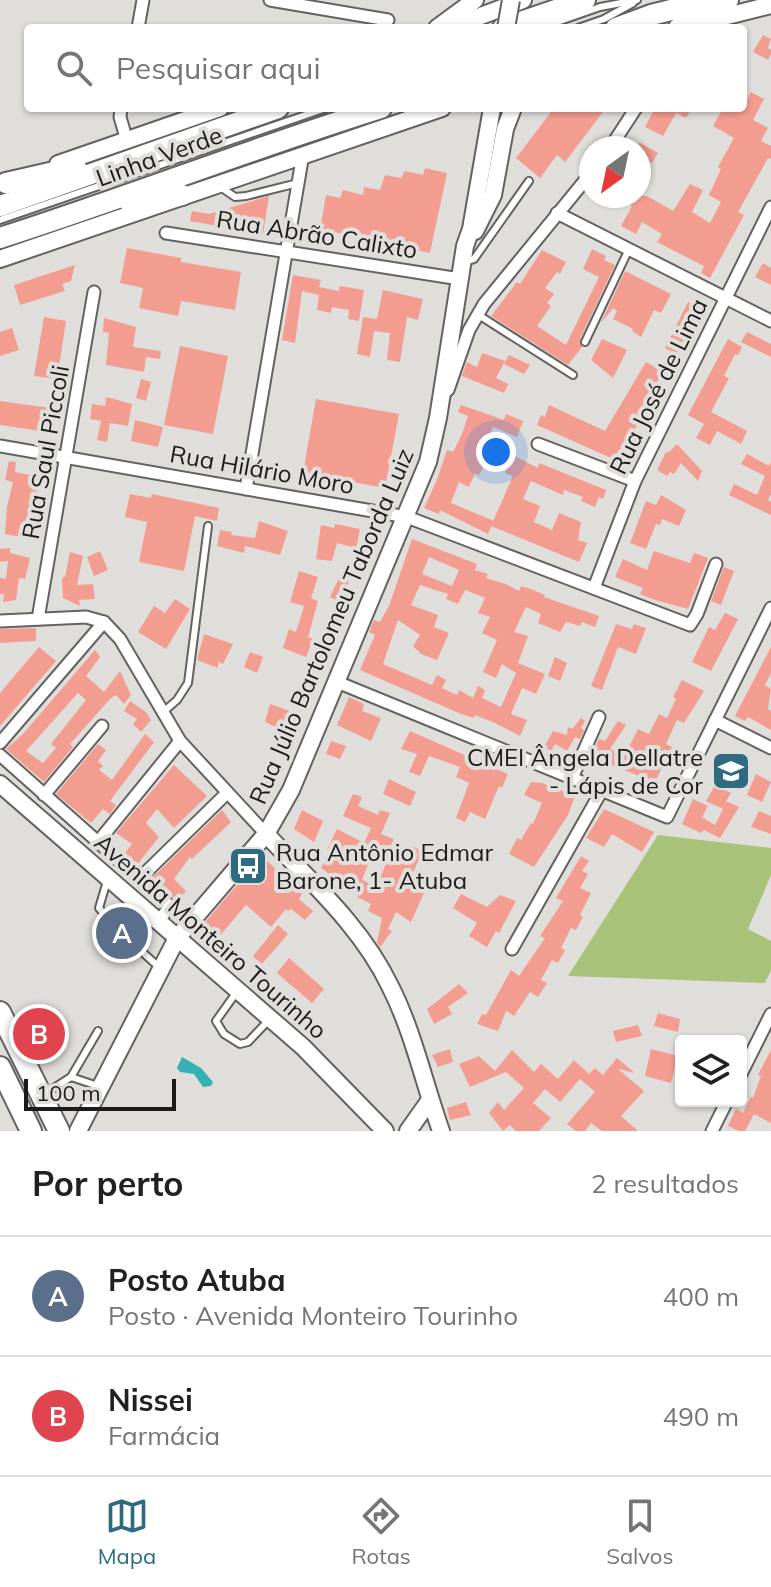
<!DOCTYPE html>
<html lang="pt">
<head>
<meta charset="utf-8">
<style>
  body { margin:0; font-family:Mulish,sans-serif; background:#f6f6f6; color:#202124 }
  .controls { position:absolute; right:24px; bottom:24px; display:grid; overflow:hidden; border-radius:8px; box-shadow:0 2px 6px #0004 }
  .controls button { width:72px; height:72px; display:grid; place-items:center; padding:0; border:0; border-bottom:2px solid #e0e0e0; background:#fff; color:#202124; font:40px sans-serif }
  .compass { position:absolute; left:579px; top:136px; width:72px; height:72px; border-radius:50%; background:#fff; box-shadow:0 2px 6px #0004; rotate:213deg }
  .scale { position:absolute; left:24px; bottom:20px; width:152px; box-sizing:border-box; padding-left:8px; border:4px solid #1c1b1a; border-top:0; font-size:22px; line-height:28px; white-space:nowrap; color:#1c1b1a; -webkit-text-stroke:6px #e0dedb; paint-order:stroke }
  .you { position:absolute; left:496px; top:452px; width:28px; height:28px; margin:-20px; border:6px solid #fff; border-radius:50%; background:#1a73e8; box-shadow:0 0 0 12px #1a73e833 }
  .badge { display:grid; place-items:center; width:52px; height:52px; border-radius:50%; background:#2e6b81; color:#fff; font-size:26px; font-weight:700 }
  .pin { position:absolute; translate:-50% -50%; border:4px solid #fff; box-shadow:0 2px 8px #0006 }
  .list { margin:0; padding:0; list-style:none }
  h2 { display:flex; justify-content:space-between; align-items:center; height:104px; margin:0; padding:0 32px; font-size:34px }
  h2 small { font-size:26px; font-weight:400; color:#757577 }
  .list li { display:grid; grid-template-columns:52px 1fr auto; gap:24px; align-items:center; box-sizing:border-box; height:120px; padding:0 32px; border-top:2px solid #e0e0e0 }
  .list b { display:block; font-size:30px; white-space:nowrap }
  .list p { margin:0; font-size:26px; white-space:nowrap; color:#757577 }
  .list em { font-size:26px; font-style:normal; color:#757577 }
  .icon { flex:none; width:44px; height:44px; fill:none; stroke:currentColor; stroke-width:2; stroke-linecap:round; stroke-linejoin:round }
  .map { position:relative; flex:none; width:771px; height:1131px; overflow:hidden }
  .search { position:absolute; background:#fff; box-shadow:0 2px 6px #0004; left:24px; right:24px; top:24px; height:88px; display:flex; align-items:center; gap:20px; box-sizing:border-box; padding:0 28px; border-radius:8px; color:#757577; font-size:30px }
  .sheet { height:344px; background:#fff }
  nav { display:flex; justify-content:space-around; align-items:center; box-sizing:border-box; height:112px; border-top:2px solid #e0e0e0; background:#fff; font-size:22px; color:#757577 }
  nav a { display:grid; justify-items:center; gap:4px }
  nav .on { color:#2e6b81 }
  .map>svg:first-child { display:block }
</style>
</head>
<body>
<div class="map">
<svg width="771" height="1131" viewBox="0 0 771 1131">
  <rect width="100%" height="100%" fill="#e0dedb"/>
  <path fill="#dfcee0" d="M728,752L750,762L733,790L712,780Z"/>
  <path fill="#a9c27a" d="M658,835L771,848V875L748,929L771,941V970L765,983L568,976Z"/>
  <path fill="#34b1b2" d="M182,1057L201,1068L213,1082L211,1086L203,1087L194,1074L180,1072L177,1068Z"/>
  <g fill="#f39d90" fill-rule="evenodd">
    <path d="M763,35L771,39L768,48L771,50V54L768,60L753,52Z"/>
    <path d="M751,92L764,99L753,120L768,128L761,141L771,146V159L768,158L738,212L744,215L710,278L701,273L704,266L657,242L662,234L642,222L636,234L621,226L632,206L613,196H647L673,211L690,184L703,190L692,212L710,223L721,202L709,195L721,169L718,167L734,138L713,126L723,108H743Z"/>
    <path d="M554,108H606L565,162L557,155L540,178L516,158Z"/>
    <path d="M655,108H692L686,118L676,113L663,136L645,127Z"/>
    <path d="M639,142L658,153L652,163L639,157Z"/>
    <path d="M425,168L447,173L430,253L320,229L326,195L340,198L343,190L363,195L364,187L380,190L385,175L401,178L405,171L423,175Z"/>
    <path d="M269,196L263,234L190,221L192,211L209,214Z"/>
    <path d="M127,248L181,258V262L241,272L235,310L181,301L178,316L139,308L143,288L120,283Z"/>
    <path d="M592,249L606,256L604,260L615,265L580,339L582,347L568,365L491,316L517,282L520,284L542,250L566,262L560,274L557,272L545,288L554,294L547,303L551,306L537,326L566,345L599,277L583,269Z"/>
    <path d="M763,263L771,268V285L755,277Z"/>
    <path d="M75,265L71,281L62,284L65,291L20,305L14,285Z"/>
    <path d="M625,271L671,294L661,313L654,310L641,337L632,331L633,329L613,319L617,311L613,308L601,323Z"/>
    <path d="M293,275L321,280L319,287L339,291L340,286L364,290L359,321L348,319L349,310L332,307L331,313L317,310L319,295L302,291L295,343L282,340Z"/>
    <path d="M383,290L423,299L418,320L407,317L400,362L387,360L390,333L374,331L370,357L357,354L363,317L377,319Z"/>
    <path d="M688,302L698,307L677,354L665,348Z"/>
    <path d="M44,317L66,321L57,379L34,376Z"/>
    <path d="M104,318L136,327L133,347L161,351L160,359L146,357L144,372L106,365L109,333L103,332Z"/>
    <path d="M12,328L19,350L0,356V332Z"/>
    <path d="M747,332L771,344V357L741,342Z"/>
    <path d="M602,339L627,350L613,378L591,360Z"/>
    <path d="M728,339L742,347L738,355L735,354L724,376L729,378L711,412L747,431L741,444L717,431L710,445L696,438L704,424L688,415Z"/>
    <path d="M180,346L228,356L213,434L164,425Z"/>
    <path d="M482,353L505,361L496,378L508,384L504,393L462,376L467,362L477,367Z"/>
    <path d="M509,355L530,365L524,374L504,364Z"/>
    <path d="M646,362L663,371L656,384L659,386L630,438L628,436L620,462L537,425L541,415L545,417L549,405L605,431Z"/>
    <path d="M141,379L151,382L146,401L136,398Z"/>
    <path d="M106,397L132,404L128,426L110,423L107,442L97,440L101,421L90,419L92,404L105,406Z"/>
    <path d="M316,399L399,414L385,488L303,473Z"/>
    <path d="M0,401L50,408L47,432L0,425Z"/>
    <path d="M461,405L504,420L506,414L523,421L517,437L493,427L479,463L484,465L479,475L475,473L469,487L459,482L451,503L494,521L488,534L440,510L439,514L424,508L436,482L447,450L453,452L462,434L468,416L458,412Z"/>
    <path d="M135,420L163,427L158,447L131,441Z"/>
    <path d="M677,444L702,471L698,481L681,463L674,474L670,472L667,476L657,470L666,452L668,453Z"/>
    <path d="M747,454L769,466L771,462V494L768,500L771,502V515L729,495L734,484L757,495L765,476L741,464Z"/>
    <path d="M513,455L538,468L539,463L606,490L603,499L599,497L595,507L581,501L583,497L564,490L563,495L531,481L523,499L540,506L534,522L552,530L559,513L581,522L578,540L587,543L579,562L491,526L513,476L505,473Z"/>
    <path d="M9,461L16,462L15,472L40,477L27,538L5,534L7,507L13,482L5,480Z"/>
    <path d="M130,494L151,498L152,494L219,508L217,521L195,516L184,571L139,562L147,522L125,517Z"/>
    <path d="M661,495L686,510L679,526L662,519L660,525L656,524L646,549L630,543L646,501L656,505Z"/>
    <path d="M259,521L288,531L280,555L245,546L244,553L217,546L220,530L232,532L231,535L255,538Z"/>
    <path d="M335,524L360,529L356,548L337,543L332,561L316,559L321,525L334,528Z"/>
    <path d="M412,539L477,564L475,570L488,574L486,578L506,584L519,591L521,586L531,589L545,595L544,597L599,616L595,627L582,622L580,626L566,622L560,632L538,623L541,614L526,607L514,632L528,636L518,663L545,674L536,694L522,688L511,714L527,720L520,736L495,723L475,715L474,718L461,714L360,670L375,635L369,632L374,620L380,622L389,606ZM429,557L459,570L452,586L422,574ZM420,585L448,594L446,599L458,604L465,590L485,598L478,613L490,617L482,633L497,640L483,672L496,678L502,664L516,673L501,707L482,698L485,690L478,686L473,698L459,690L457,695L442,688L446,680L437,675L432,685L383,664L398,620L420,635L413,646L421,654L437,660L449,633L434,627L438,615L411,605Z"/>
    <path d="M10,548V553L30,558L25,579L19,578L16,600L3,602L4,594H0V578L6,579L8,561L0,562V549Z"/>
    <path d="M100,551L108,570L94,576L87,557Z"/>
    <path d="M654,551L690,563L694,553L708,558L688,609L655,600L640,594L643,588L615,577L623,559L647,570Z"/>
    <path d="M70,552L83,556L77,585L93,584L95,599L79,600L80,606L63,598L62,578L65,577Z"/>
    <path d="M724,567L734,571L721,605L711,601Z"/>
    <path d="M299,571L318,577L311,598L318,601L308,637L313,639L306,657L283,648L289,629L296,632L304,606L290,602Z"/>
    <path d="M339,578L349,581L340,602L330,597Z"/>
    <path d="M175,599L190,609L166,649L138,632L154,606L165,613Z"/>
    <path d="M725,613L738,619L711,671L692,662L709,627L715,630Z"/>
    <path d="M616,624L632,629L634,624L646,628L636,654L618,647L602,690L591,686Z"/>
    <path d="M36,628V641L0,643V629Z"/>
    <path d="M204,634L233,644L223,664L218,662V668L197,660Z"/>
    <path d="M39,647L56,661L0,726V693Z"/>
    <path d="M771,647V673L765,685L771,689L768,709L771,711V730L748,717L745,721L735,716Z"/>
    <path d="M95,650L100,657L86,676L104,692L120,671L131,695L124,704L116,695L111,698L70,744L73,747L44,782L6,749L23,734ZM78,693L86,700L51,744L56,748L43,763L26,751Z"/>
    <path d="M250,652L263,657L257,673L244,667Z"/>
    <path d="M555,657L567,663L560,681L548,676Z"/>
    <path d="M682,680L704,691L684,723L677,720L666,744L672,747L655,782L590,757L599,739L605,741L618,721L626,725L610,749L625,755L638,729L649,734L659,714L667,718L676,699L673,697Z"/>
    <path d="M349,697L364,704L362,711L381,718L371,741L337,725Z"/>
    <path d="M130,701L146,712L151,720L141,732L133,724L137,719L124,711Z"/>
    <path d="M270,704L290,711L282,730L265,722Z"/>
    <path d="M581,718L585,721L581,728L584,730L580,739L575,737L567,751L555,744L551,751L544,747L553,731L567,735L568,727L572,729Z"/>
    <path d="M410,731L508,774L502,788L499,786L485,819L470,812L465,822L456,818L469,783L456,777L460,767L429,756L420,776L409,772L417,754L401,749Z"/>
    <path d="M145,734L154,742L110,801L116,805L110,814L103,809L91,823L56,794L98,744L106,750L98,761L103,766L99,770L112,780Z"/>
    <path d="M331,741L346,746L340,759L326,754Z"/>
    <path d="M174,765L207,796L174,828L157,809L146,823L159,837L137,865L124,854L132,844L116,833Z"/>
    <path d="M756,774L771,782L762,802L747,795Z"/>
    <path d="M389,779L416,792L410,806L383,794Z"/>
    <path d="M531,782L542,783L575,796L568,815L534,867L509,854L517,838L521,840L531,823L533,824L542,803L524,795Z"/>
    <path d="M715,785L731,793L726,801L739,807L720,838L704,830L701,833L682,824L693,799L708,806L702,817L715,825L723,809L706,801Z"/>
    <path d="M353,794L362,797L358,806L378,815L380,810L390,813L381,834L394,839L389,850L376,844L362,880L377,887L391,850L407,858L412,846L423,851L410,879L427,886L411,922L396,912L388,929L392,931L380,947L377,942L382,918L368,911L371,904L359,898L346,883L348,880L334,872L332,876L321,868L330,852L327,850L337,829L364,843L371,828L343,816Z"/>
    <path d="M604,809L654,832L642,852L612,834L604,847L586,838Z"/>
    <path d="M222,810L231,822L192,859L190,857L174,879L186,891L177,901L152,878Z"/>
    <path d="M302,810L323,821L314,842L294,829Z"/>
    <path d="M759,811L771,816V834L751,827Z"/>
    <path d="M262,856L302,894L299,899L313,911L305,920L291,909L288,911L286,909L271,927L246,905L216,940L201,927Z"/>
    <path d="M581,856L589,861L582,871L588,874L580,888L591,893L580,915L583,917L576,930L571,928L561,948L565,950L558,963L552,960L541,980L547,983L538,997L530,992L514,1016L506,1011L498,1031L477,1024L482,1014L486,1015L511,970L519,976L545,938L540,936L563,901L556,898Z"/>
    <path d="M461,894L487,907L500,895L516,901L499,933L496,931L487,947L469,936L477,923L453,908Z"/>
    <path d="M125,917L137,928L132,934L123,936L124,944L113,957L101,947L112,933L120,932V923Z"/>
    <path d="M278,925L288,934L262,964L253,956Z"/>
    <path d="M289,958L324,989L312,1003L277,973Z"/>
    <path d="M459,984L468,993L448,1007L452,1014L434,1024L427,1009Z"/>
    <path d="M658,1013L680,1019L678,1032L654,1026Z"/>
    <path d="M638,1025L642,1036L616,1042L613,1031Z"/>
    <path d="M450,1049L453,1062L438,1067L432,1055Z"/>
    <path d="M651,1049L678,1056L671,1083L645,1076Z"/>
    <path d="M512,1050L534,1072L541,1064L558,1079L574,1060L589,1074L595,1068L603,1075L617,1058L635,1073L618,1069L644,1091L621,1116L638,1131H602L591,1123L585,1131H576L567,1124L595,1092L580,1079L560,1102L545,1089L533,1103L551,1118L539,1131H516L510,1125L503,1131L489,1113L498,1102L504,1110L524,1088L506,1072L470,1087L459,1064L479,1056L495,1071Z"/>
    <path d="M771,1050V1123L754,1114L745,1131H739L728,1126L736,1109L743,1113L751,1097L753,1098L761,1076L758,1075Z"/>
    <path d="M466,1102L471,1115L450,1120L447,1108Z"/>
  </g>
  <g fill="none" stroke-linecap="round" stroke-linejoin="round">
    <defs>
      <g id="lane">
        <path d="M540,28L600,7L637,0"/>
        <path d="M578,28L604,19L633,3"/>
        <path d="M219,186L235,197L246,196L298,183"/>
        <path d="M0,220L326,108"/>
        <path d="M465,262L474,259L529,181"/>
        <path d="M477,314L573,375"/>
        <path d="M585,342L629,249"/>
        <path d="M162,713L177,700L188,683L208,526"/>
        <path d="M107,881L99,908L116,928"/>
        <path d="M128,939L161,969"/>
        <path d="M236,993L216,1021L224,1034L240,1044L248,1042L268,1021"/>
        <path d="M71,1077L98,1031"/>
        <path d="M43,1095L71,1077L98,1086"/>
      </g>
      <g id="street">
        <path d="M270,0L388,20"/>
        <path d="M138,28L143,0"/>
        <path d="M121,108L120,117L127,141"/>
        <path d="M610,148L636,108"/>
        <path d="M557,213L771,321"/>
        <path d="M166,233L460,279"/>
        <path d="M448,390L469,330L484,304L591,173"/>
        <path d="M538,444L635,481"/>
        <path d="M0,446L407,517L690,625L697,614L716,564"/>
        <path d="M246,489L303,154"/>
        <path d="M594,588L635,481L771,207"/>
        <path d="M38,619L94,292"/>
        <path d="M0,621L86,617L104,622L120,639L180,741L266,834"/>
        <path d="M337,682L667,817L771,608"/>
        <path d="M715,720L771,748"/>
        <path d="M0,743L104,622"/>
        <path d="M0,755L170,906L158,922"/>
        <path d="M572,778L599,717"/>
        <path d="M44,795L102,726"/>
        <path d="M98,842L180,741"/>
        <path d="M139,879L227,793"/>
        <path d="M512,949L602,790"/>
        <path d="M741,1074L771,1014"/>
        <path d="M712,1131L727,1101"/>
      </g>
      <g id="secondary">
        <path d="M699,23L771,5"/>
        <path d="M437,28L475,0"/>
        <path d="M449,28L523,0"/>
        <path d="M58,164L220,108"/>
        <path d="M475,231L493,195L505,129L513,108"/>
        <path d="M0,259L442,108"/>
        <path d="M0,784L303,1047L385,1131"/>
        <path d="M266,834C310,881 362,927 390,986C413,1031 424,1083 441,1131"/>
        <path d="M78,1131L177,938L266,834L291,790L428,462L438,418L465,246L471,229L492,108"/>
        <path d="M408,1131L430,1100"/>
      </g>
      <g id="highway">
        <path d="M503,28L585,0"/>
        <path d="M616,28L651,15L711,0"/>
        <path d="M679,28L728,0"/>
        <path d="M6,183L76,167"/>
        <path d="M130,203L182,195"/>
        <path d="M0,206L278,108"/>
        <path d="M0,238C128,197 253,148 381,108"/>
        <path d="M0,1012L59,1131"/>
        <path d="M0,1067L31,1131"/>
      </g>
    </defs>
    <use href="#lane" stroke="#646260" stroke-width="10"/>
    <use href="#street" stroke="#646260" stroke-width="15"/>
    <use href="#secondary" stroke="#646260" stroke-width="20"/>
    <use href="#highway" stroke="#646260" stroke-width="24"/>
    <use href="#lane" stroke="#fff" stroke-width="6"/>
    <use href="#street" stroke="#fff" stroke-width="11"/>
    <use href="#secondary" stroke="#fff" stroke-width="16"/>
    <use href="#highway" stroke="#fff" stroke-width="20"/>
    <defs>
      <path id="secondary-bridge" d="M506,28L511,0"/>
    </defs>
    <use href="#secondary-bridge" stroke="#646260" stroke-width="20" stroke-linecap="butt"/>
    <use href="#secondary-bridge" stroke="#fff" stroke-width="16"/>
  </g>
  <defs>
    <symbol id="school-square" viewBox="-11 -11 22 22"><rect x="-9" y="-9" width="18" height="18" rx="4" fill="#2e6b81" stroke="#e0dedb"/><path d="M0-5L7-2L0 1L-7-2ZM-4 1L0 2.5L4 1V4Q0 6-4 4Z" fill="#fff"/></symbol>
    <symbol id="bus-square" viewBox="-11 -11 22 22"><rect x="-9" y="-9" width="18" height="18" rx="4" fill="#2e6b81" stroke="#e0dedb"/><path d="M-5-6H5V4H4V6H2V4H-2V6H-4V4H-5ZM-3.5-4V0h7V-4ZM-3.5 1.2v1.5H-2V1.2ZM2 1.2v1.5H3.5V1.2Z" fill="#fff"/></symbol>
  </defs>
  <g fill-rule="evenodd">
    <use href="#school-square" x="709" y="749" width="44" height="44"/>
    <use href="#bus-square" x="226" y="844" width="44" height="44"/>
  </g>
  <g text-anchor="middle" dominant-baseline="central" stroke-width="8" stroke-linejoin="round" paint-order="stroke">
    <g font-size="24" fill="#1c1b1a" stroke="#e0dedb">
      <text transform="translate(159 156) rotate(-20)">Linha Verde</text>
      <text transform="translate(317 234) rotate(9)">Rua Abrão Calixto</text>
      <text transform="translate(658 386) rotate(-64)">Rua José de Lima</text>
      <text transform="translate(45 452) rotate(-80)">Rua Saul Piccoli</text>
      <text transform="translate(262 469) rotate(10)">Rua Hilário Moro</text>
      <text transform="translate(331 626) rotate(-67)">Rua Júlio Bartolomeu Taborda Luiz</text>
      <text transform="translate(211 936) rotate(41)">Avenida Monteiro Tourinho</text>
    </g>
    <g font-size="24" fill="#1c1b1a" stroke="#e0dedb" text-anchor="end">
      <text x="703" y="757">CMEI Ângela Dellatre<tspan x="703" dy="28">- Lápis de Cor</tspan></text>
      <text x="276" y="852" text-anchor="start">Rua Antônio Edmar<tspan x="276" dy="28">Barone, 1- Atuba</tspan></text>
    </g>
  </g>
</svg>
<div class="controls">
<button><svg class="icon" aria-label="layers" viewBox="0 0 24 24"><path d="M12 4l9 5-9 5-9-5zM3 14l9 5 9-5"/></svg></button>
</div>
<svg class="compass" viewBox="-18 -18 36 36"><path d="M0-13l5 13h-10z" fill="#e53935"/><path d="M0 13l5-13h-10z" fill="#757577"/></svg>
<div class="scale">100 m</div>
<div class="you"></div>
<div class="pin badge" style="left:122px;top:933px;background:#5c6f8a">A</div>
<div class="pin badge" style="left:39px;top:1034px;background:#e0444e">B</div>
<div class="search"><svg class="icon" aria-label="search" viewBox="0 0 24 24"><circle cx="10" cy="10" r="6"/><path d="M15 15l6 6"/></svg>Pesquisar aqui</div>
</div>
<section class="sheet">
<h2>Por perto<small>2 resultados</small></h2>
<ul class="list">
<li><span class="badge" style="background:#5c6f8a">A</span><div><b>Posto Atuba</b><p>Posto · Avenida Monteiro Tourinho</p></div><em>400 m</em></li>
<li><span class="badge" style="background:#e0444e">B</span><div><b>Nissei</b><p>Farmácia</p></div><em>490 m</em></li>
</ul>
</section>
<nav>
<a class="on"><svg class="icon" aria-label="map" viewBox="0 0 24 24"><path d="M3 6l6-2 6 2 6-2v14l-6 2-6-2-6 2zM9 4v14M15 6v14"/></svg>Mapa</a>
<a><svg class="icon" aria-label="directions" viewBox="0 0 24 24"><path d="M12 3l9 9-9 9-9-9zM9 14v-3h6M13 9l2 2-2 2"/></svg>Rotas</a>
<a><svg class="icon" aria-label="saved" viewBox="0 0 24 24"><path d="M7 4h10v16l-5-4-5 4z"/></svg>Salvos</a>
</nav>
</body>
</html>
